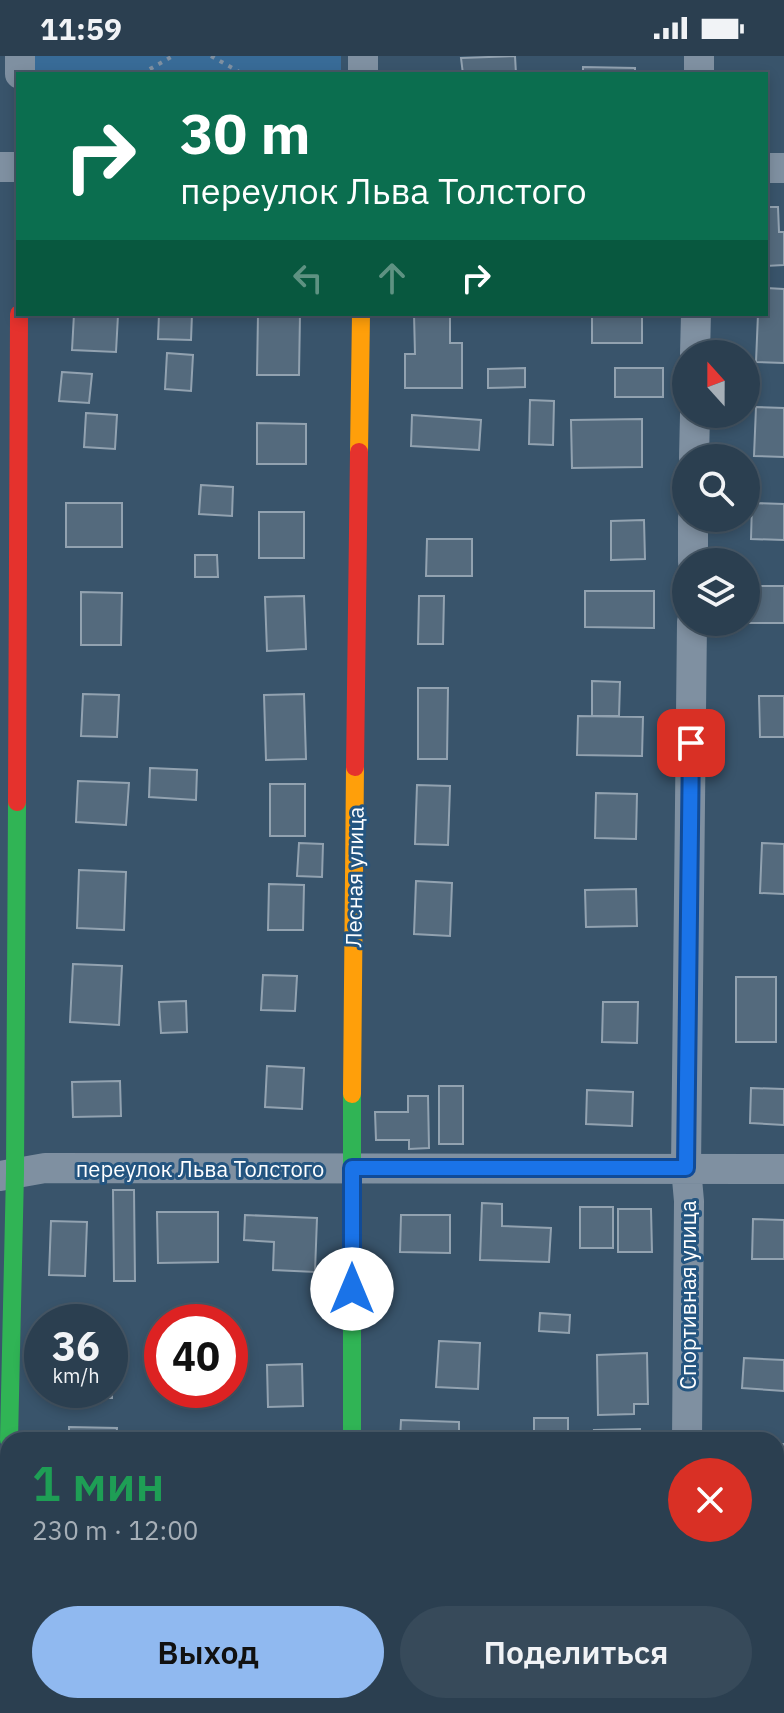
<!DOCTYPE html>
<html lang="ru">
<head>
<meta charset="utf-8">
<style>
	body { margin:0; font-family:"IBM Plex Sans",sans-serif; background:#374a5a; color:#f1f3f6; height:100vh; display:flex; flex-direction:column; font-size:30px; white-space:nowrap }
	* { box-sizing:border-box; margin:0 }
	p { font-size:26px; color:#a6afb7 }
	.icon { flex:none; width:44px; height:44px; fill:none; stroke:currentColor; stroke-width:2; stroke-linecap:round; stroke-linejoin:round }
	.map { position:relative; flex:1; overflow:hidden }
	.details { position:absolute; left:0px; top:1376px; width:784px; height:282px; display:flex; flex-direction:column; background:#2b3f50; border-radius:24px 24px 0 0; box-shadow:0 4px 12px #0003,0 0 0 2px #475867 }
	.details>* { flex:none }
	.guide { position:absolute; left:16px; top:16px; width:752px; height:244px; border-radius:0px; box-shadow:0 4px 12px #0003,0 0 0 2px #475867; background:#0b6e4f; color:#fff; overflow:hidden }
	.needle { width:52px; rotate:339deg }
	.fabs { position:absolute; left:672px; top:284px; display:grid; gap:16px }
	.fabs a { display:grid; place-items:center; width:88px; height:88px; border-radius:50%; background:#2b3f50; box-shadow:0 4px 12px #0003,0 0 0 2px #475867; font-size:40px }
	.speed { position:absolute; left:24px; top:1248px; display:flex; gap:16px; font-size:40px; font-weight:700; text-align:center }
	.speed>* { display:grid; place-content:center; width:104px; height:104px; border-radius:50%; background:#2b3f50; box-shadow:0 4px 12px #0003,0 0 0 2px #475867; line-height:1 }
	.speed small { font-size:20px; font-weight:400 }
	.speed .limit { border:12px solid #d22; background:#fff; color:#111 }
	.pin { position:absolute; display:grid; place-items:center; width:68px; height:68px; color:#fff; margin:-34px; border-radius:16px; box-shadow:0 4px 12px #0006 }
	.me { position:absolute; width:88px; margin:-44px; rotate:0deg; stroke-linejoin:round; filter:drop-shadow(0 0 6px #0008) }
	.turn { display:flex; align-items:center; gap:28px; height:168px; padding:0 32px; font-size:36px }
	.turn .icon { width:104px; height:104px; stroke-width:2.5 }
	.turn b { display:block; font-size:56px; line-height:68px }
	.lanes { display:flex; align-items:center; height:76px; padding:0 32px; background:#0003; justify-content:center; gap:40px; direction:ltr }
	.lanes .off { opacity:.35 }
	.round { display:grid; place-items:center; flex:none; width:84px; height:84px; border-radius:42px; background:#374a5a }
	.overview { display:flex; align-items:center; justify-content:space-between; height:136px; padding:0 32px }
	h1 { font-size:48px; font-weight:600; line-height:60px; color:#1e9e55 }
	.action { display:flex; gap:16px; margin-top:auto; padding:16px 32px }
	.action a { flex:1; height:92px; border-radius:48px; background:#90b9f0; color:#111; font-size:32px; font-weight:600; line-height:92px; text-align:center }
	.action a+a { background:#374a5a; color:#f1f3f6 }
	.status { display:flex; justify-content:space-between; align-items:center; height:56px; padding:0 40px; background:#2b3f50; direction:ltr }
	.status svg { height:22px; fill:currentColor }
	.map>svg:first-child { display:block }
	.green { fill:#386b97 }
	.building { fill:#546a7d; stroke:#92a2b0; stroke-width:2 }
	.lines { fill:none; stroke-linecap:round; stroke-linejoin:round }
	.path { stroke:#7f90a1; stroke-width:4; stroke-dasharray:4 6; stroke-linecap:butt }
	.street { stroke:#7f90a1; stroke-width:30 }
	.fast { stroke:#30b455; stroke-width:18 }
	.slow { stroke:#ff9f0a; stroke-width:18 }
	.jam { stroke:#e5322d; stroke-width:18 }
	.route-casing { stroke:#114b97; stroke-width:20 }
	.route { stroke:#1a73e8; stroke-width:14 }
	.labels { text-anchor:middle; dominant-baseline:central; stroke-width:6; stroke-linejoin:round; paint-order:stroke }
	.street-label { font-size:22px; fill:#fff; stroke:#245580 }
</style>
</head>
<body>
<div class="status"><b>11:59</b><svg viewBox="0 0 49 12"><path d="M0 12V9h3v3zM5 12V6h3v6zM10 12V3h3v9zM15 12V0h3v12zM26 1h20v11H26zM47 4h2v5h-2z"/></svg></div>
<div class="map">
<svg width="784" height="1657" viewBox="0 0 784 1657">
	<rect width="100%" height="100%" fill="#39546b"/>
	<path class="green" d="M34,0H341V18H34Z
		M776,1532L784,1533V1657H0V1635L8,1633V1650H776Z"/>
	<path class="building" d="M515,0L516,18H463L461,2Z
		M583,11L635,12V18H583Z
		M766,151H778L779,176H784V209L766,210Z
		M766,232L784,233V307L756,306L758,258H766Z
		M74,258L118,259L116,296L72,294Z
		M159,258H192L191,284L158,283Z
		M258,258H300L299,319H257Z
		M414,258H450V287H462V332H405V298H415Z
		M592,258H642V287H592Z
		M167,297L193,299L191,335L165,333Z
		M525,312V331L488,332V313Z
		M615,312H663V341H615Z
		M62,316L92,318L89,347L59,345Z
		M530,344L554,345L553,389L529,388Z
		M756,351L784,352V401L754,400Z
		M86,357L117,359L115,393L84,391Z
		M412,359L481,364L479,394L411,390Z
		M642,363V411L572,412L571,364Z
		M257,367L306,368V408H257Z
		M201,429L233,431L232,460L199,458Z
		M66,447H122V491H66Z
		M752,447L784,448V484L751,483Z
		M259,456H304V502H259Z
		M644,464L645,503L611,504V465Z
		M427,483H472V520H426Z
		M195,499H217L218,521H195Z
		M746,530H784V567H731L746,566Z
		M585,535H654V572L585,571Z
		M81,536L122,537L121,589H81Z
		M304,540L306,593L267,595L265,541Z
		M419,540H444L443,588H418Z
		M592,625L620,626L619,660H592Z
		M418,632H448L447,703H418Z
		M83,638L119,639L117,681L81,680Z
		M304,638L306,703L266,704L264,639Z
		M759,640H784V681H760Z
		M578,660L643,661L642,700L577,699Z
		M150,712L197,714L196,744L149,741Z
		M78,725L129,727L126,769L76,766Z
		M270,728H305V780H270Z
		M417,729L450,730L448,789L415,788Z
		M596,737L637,738L636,783L595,782Z
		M299,787L323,788L322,821L297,820Z
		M762,787L784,788V838L760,837Z
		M79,814L126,816L124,874L77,872Z
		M416,825L452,827L450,880L414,878Z
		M269,828L304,829L303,874H268Z
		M636,833L637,870L586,871L585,834Z
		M73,908L122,910L119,969L70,966Z
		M263,919L297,920L295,955L261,954Z
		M736,921H776V986H736Z
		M186,945L187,976L161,977L159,946Z
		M603,946H638L637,987L602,986Z
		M267,1010L304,1012L302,1053L265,1051Z
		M120,1025L121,1060L73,1061L72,1026Z
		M439,1030H463V1088H439Z
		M751,1032L784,1033V1069L750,1067Z
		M587,1034L633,1036L632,1070L586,1068Z
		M408,1040H428L429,1092L409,1093V1084H376L375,1056H408Z
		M113,1134H134L135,1225H114Z
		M482,1147L502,1148V1170L551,1172L549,1206L480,1204Z
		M580,1151H613V1192H580Z
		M618,1153H651L652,1196H618Z
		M157,1156H218V1206L158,1207Z
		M245,1159L317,1162L315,1216L273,1214L274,1186L244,1184Z
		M401,1159H450V1197L400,1196Z
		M753,1163L784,1164V1203H752Z
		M51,1165L87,1166L85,1220L49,1219Z
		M540,1257L570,1259L569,1277L539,1275Z
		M439,1285L480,1287L478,1333L436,1331Z
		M110,1291H112V1342H65V1334H110Z
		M647,1297L648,1348H634V1358L598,1359L597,1299Z
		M744,1302L784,1304V1335L742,1332Z
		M302,1308L303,1350L268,1351L267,1309Z
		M534,1362H568V1384H534Z
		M401,1364L459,1366V1384H400Z
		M69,1371L117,1372L116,1384H69Z
		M640,1373V1384H595L594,1374Z
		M304,1381V1384H250V1383Z
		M776,1388H784V1433H776Z
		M784,1486V1531H776V1487Z"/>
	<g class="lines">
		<path class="path" d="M211,0L243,18
			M141,18L173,0
			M776,1583L784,1591
			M18,1657L19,1650"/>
		<path class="street" d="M20,18V0
			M363,18V0
			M699,18V0
			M0,111H18
			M766,112H784
			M695,298L696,258
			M694,402L695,358
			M693,506V462
			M0,1120L45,1112L784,1113
			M687,1384L689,1145L686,1112L692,566"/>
		<path class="fast" d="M352,1038V1384
			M9,1384L15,1117L17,746"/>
		<path class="slow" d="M359,396L361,258
			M352,1038L355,711"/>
		<path class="jam" d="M355,711L359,396
			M17,746L19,258"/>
	</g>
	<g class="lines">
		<defs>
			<path id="route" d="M352,1233V1112H686L691,687"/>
		</defs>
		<use href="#route" class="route-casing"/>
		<use href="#route" class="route"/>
	</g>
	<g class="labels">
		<g class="street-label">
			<text transform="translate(354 821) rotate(-89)">Лесная улица</text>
			<text x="200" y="1112">переулок Льва Толстого</text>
			<text transform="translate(687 1239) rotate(-90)">Спортивная улица</text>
		</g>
	</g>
</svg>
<div class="fabs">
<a><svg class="needle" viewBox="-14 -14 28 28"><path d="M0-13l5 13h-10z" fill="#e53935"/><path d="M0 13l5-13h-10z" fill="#a6afb7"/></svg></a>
<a><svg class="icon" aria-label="search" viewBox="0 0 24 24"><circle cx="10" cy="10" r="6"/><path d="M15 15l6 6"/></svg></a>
<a><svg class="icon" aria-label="layers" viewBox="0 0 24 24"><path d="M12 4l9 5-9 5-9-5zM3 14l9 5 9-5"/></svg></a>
</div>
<div class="speed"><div>36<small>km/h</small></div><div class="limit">40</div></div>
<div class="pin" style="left:691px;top:687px;background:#d93025"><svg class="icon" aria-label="arrive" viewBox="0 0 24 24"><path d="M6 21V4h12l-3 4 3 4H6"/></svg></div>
<svg class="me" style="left:352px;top:1233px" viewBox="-20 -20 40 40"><circle r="19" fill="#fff"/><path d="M0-13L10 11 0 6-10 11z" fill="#1a73e8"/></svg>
<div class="guide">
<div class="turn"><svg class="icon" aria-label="right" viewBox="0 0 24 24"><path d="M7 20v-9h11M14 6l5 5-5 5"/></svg><div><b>30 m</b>переулок Льва Толстого</div></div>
<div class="lanes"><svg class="icon off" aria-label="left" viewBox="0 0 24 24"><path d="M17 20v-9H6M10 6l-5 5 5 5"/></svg><svg class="icon off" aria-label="ahead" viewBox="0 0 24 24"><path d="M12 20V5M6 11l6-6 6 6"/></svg><svg class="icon" aria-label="right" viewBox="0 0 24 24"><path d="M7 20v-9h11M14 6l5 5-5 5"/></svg></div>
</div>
<section class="details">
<div class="overview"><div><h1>1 мин</h1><p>230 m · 12:00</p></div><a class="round" style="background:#d93025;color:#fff"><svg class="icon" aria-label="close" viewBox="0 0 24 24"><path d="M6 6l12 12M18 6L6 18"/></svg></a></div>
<div class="action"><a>Выход</a><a>Поделиться</a></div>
</section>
</div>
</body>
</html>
